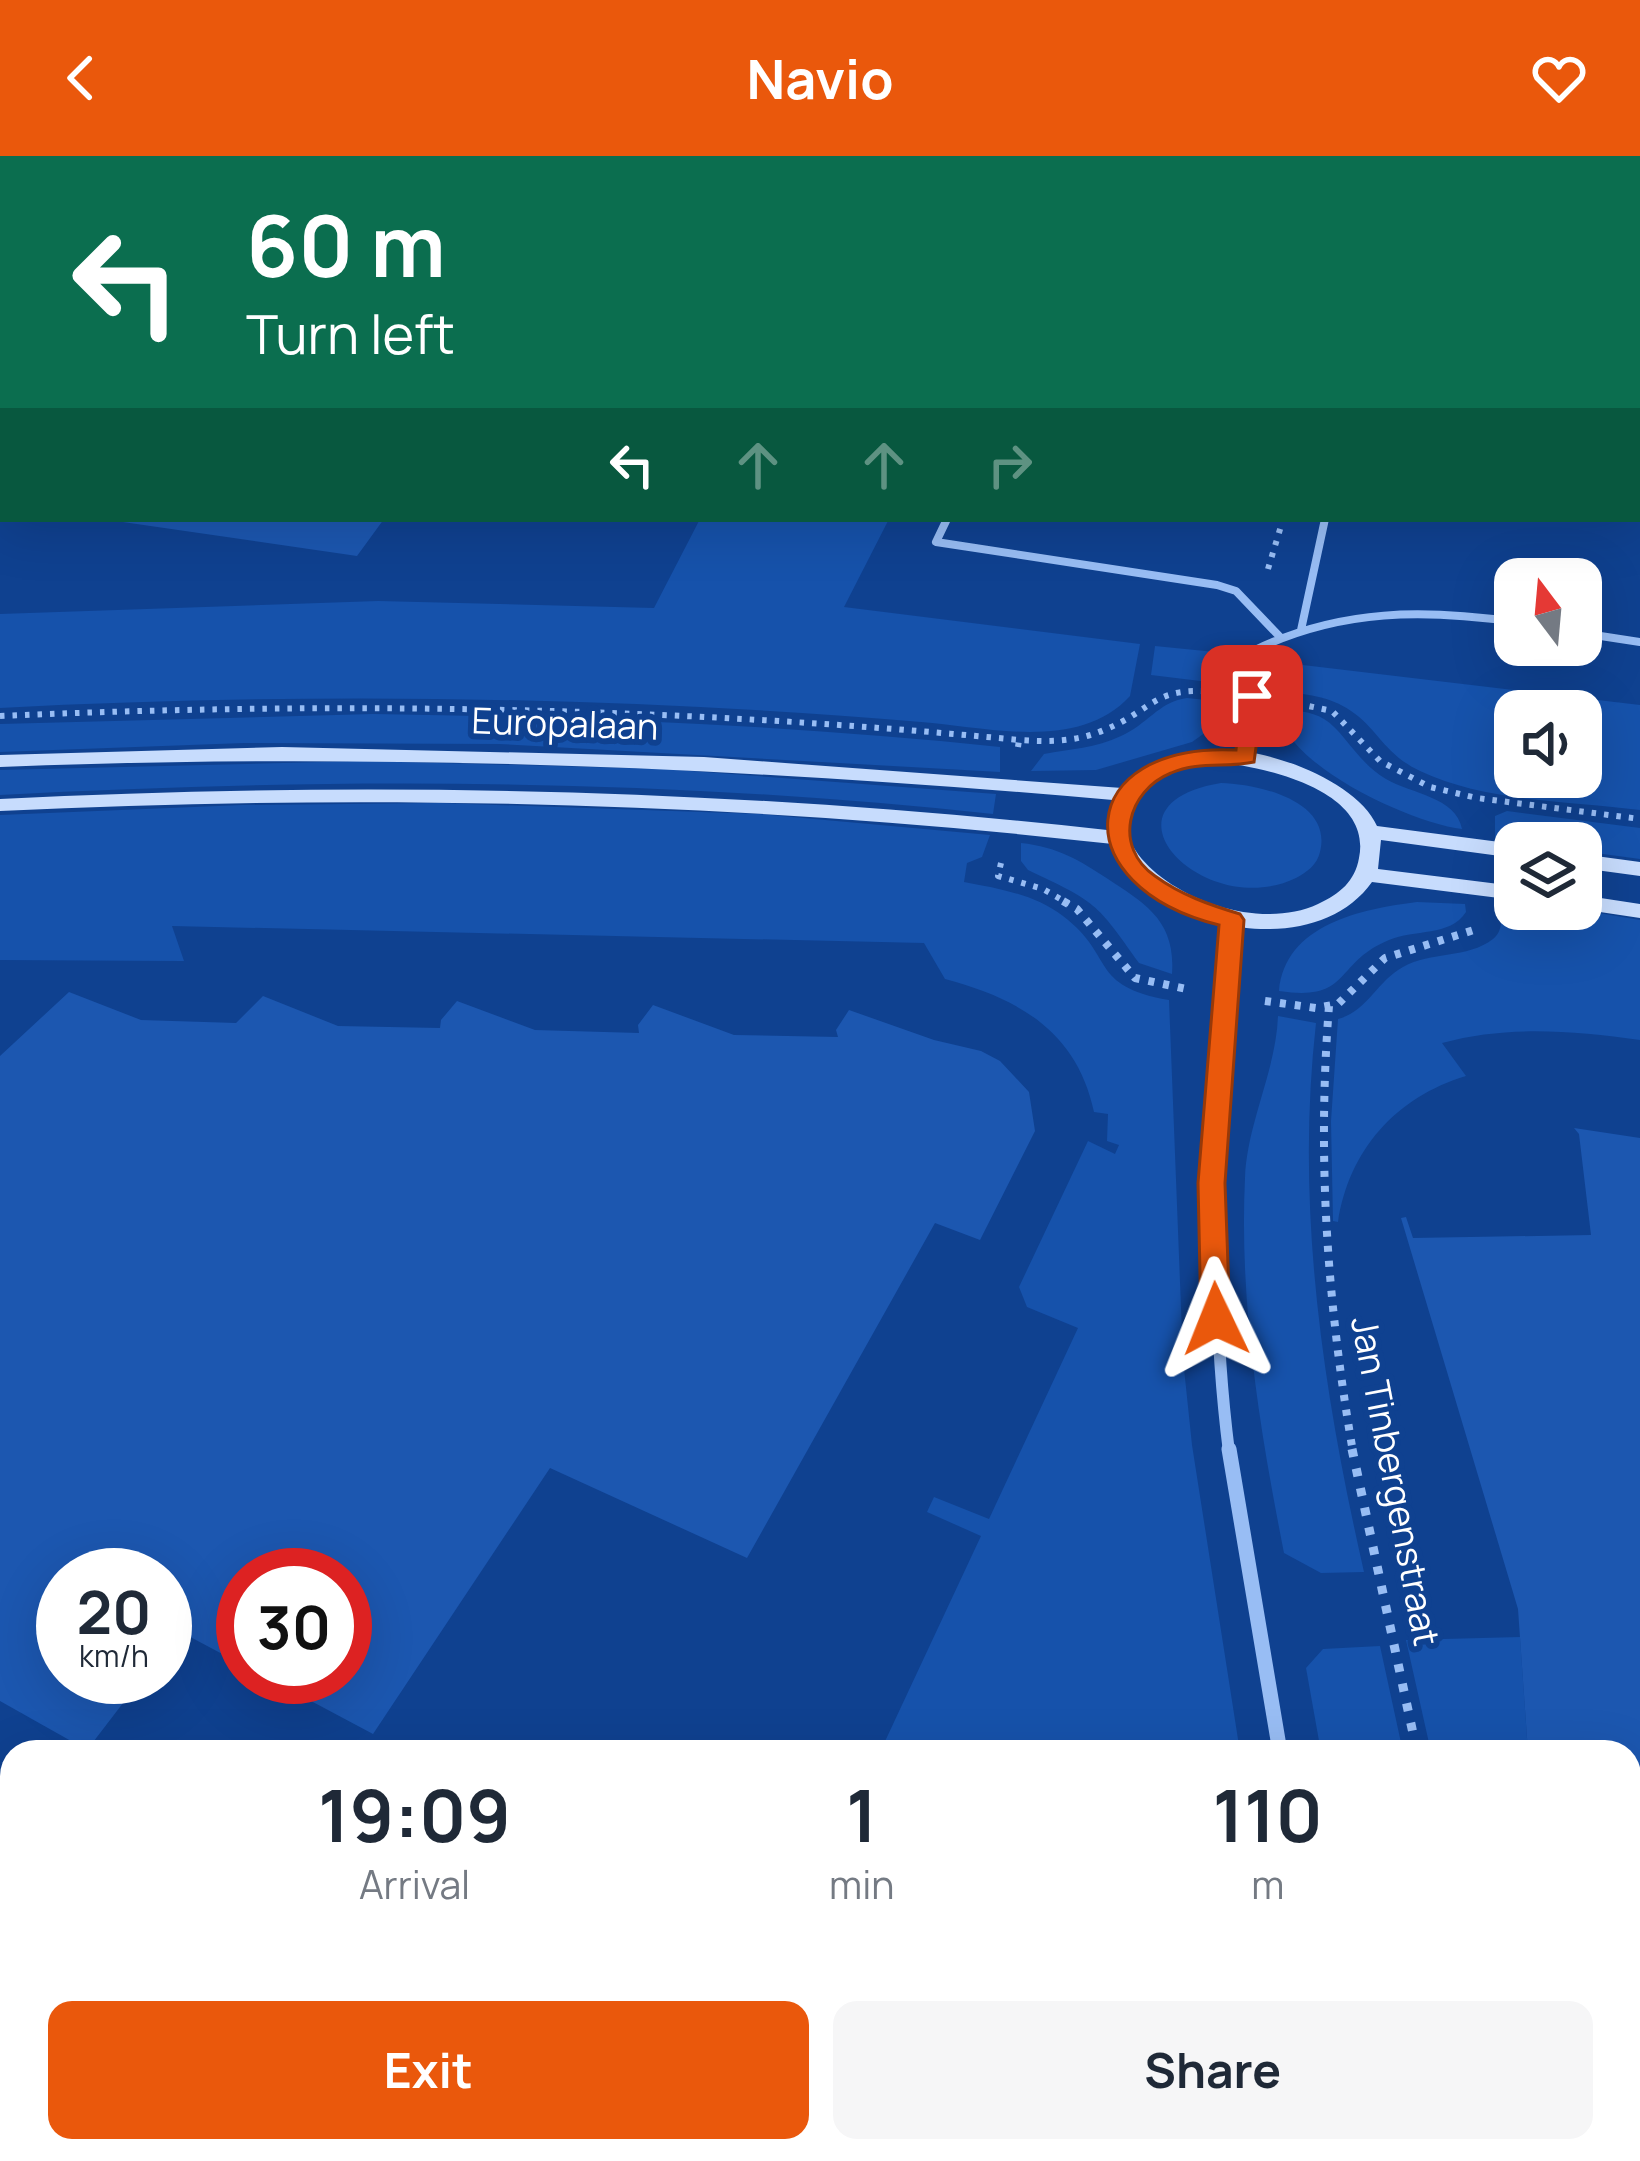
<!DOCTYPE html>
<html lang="en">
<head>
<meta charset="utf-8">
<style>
	body { margin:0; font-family:Manrope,sans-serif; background:#f6f6f7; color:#1f2937; height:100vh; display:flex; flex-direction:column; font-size:45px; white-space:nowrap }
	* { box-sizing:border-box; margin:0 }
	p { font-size:39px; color:#747a83 }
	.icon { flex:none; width:66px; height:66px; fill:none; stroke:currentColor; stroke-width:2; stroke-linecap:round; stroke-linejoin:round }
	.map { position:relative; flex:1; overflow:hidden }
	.drawer { position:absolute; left:0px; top:1584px; width:1641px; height:423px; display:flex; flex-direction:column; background:#fff; border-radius:36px 36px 0 0; box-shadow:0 12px 48px #0002 }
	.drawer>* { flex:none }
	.guide { position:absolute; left:0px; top:0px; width:1641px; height:366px; box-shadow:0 12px 48px #0002; background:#0b6e4f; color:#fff; overflow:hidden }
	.needle { width:78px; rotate:344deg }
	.buttons { position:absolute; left:1494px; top:402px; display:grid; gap:24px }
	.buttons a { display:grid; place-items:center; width:108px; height:108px; border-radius:24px; background:#fff; box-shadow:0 12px 48px #0002; font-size:60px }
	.speed { position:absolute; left:36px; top:1392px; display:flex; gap:24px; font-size:60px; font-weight:700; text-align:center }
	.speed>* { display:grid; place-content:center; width:156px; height:156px; border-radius:50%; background:#fff; box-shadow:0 12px 48px #0002; line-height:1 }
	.speed small { font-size:30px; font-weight:400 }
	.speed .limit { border:18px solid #d22; background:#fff; color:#111 }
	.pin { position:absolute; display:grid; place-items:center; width:102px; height:102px; color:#fff; margin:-51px; border-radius:24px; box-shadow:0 6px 18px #0006 }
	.me { position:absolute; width:132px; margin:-66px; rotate:358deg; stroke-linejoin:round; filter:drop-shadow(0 0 9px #0008) }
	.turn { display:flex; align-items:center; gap:42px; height:252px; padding:0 48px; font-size:54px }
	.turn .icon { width:156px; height:156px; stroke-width:2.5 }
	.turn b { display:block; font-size:84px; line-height:102px }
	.lanes { display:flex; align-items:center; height:114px; padding:0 48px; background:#0003; justify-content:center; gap:60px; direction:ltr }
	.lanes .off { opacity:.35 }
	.eta { display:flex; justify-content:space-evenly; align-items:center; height:204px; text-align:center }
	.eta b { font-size:72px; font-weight:700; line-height:84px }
	.cta { display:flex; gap:24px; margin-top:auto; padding:24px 48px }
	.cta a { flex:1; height:138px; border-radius:24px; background:#ea580c; color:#fff; font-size:48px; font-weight:700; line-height:138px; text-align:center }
	.cta a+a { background:#f6f6f7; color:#1f2937 }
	header { display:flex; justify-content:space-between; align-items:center; height:156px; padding:0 48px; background:#ea580c; color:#fff; font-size:54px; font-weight:700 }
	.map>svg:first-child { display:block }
	.green { fill:#1652ab; fill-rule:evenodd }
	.building { fill:#1c57b0 }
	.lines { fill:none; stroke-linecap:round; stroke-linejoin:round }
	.path-far2 { stroke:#98bdf4; stroke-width:6; stroke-dasharray:4.5 8; stroke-linecap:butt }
	.path-far1 { stroke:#98bdf4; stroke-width:8; stroke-dasharray:6 9; stroke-linecap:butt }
	.path { stroke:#98bdf4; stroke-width:9; stroke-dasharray:8 12; stroke-linecap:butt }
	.lane-far1 { stroke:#98bdf4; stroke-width:6 }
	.lane { stroke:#98bdf4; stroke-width:8 }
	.street-far2 { stroke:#98bdf4; stroke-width:9 }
	.street-far1 { stroke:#98bdf4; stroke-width:12 }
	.street { stroke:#98bdf4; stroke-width:15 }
	.secondary { fill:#c7dcfd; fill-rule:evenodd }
	.route { fill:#ea580c; stroke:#983908; stroke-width:3 }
	.labels { text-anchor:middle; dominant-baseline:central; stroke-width:12; stroke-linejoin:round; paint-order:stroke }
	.street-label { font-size:36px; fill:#fff; stroke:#0f4190 }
</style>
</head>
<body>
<header><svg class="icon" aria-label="back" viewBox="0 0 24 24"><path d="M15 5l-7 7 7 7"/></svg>Navio<svg class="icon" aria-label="heart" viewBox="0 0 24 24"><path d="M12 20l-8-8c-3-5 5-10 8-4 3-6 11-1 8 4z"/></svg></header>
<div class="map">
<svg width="1640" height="2005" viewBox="0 0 1640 2005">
	<rect width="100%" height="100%" fill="#0f4190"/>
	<path class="green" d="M700,363H889L844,451L1140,488L1130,540C1079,596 987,571 921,566C615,540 307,536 0,552V458L378,445L654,452Z
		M1155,490L1225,497V528L1151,519Z
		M1286,507L1640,549V654C1570,645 1485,646 1420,615C1384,598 1378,573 1351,555C1330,540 1304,538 1280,535ZM1515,555H1581V621H1515Z
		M1187,542L1225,546L1216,569L1192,586L1096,614L1031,615L1044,598C1070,593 1096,592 1121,580C1147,569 1158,546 1187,542Z
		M1278,553C1293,554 1311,555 1324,563C1344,575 1357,606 1386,623C1412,638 1456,641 1462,673C1411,667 1284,609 1278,553Z
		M373,558C582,561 792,569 1000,591V616L499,588L244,587L0,596V568Z
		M362,605L664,613L996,638L993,658C664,622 331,621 0,639V614Z
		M1221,627C1257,628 1333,644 1320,696C1317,709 1307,716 1296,722C1206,766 1088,649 1221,627Z
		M439,647L759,658L990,679L982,701L967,707L964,726C1000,733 1034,738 1063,760C1116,800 1088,830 1169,844L1183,1203L1192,1289L1240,1596H880L981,1380L927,1356L934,1341L989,1363L1078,1172L1027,1151L1019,1131L1088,985L1115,998L1119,989L1107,985L1108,958L1094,956C1077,876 1020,843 945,823L924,787L172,770L184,805L0,804V659L242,649Z
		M1507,655L1640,672V703L1581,695V687L1495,681V660Z
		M1021,687C1058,691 1079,704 1108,723C1144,747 1176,764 1172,818L1139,807C1096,746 1096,746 1028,714L1021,705Z
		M1417,746L1465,748L1466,756C1450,781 1414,773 1389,784C1333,807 1352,846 1279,835C1285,768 1362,753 1417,746Z
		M1500,748L1515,749V753L1581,754L1640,764V884C1573,875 1508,869 1442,887L1466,920C1396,941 1349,994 1338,1066L1333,1065L1331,965L1338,863C1368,855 1377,825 1403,811C1431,795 1467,803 1493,783C1504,774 1501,761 1500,748Z
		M1278,860L1316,867C1295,1052 1323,1235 1364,1416L1321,1417L1284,1397C1260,1275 1239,1148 1245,1022C1247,967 1276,915 1278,860Z
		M1520,1481L1528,1596H1431L1406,1484Z
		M1380,1490L1403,1596H1321L1306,1512L1323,1493Z
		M12,1767V1947H0V1768Z
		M1629,1831L1640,1832V2005H1572L1535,1995H1629Z"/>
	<path class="building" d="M102,363H384L357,400Z
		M69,836L141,864L236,867L263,840L338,870L440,872L441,864L457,845L535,874L639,877L638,869L653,849L734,879L838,881L836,874L849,854L934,884L981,895L1000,905L1029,936L1035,975L980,1084L935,1067L747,1402L550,1312L373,1578L266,1521H345V1419H243V1509L179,1475L165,1493V1419H63V1521H143L87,1594L0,1545V900Z
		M1574,972L1640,982V1707L1629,1705V1596H1528L1518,1453L1401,1062L1406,1061L1413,1082L1591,1079L1579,978Z"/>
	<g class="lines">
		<path class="path-far2" d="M1268,413L1281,370
			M1285,545L1332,555L1380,605L1430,631L1477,642L1640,663
			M0,560C341,545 679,551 1019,584
			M1018,591L1019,584C1048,586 1077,586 1104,574C1156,553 1152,530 1217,536
			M1001,707L998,720L1043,733L1069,748"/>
		<path class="path-far1" d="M1063,745L1077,753L1135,822L1191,834
			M1265,845L1316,852L1338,848L1385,802L1477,773
			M1329,850C1317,1001 1327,1146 1353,1296"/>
		<path class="path" d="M1352,1293L1417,1596
			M0,1754L12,1753
			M1629,1814L1640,1816"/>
		<path class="lane-far1" d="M1299,0L1325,3"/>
		<path class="lane" d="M947,363L936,386L1217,429L1236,435L1281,482
			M1301,474L1325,363
			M1581,477L1640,486
			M1255,502L1257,493C1342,453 1424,453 1515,466"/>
		<path class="street-far2" d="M1247,601L1255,502"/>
		<path class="street-far1" d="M1229,1296C1206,1116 1218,943 1232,763"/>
		<path class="street" d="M1229,1293L1280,1596
			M794,1995L1018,2005
			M1338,1995L1339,2005
			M0,2000L88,1995"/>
		<path class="secondary" d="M282,591L704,601L1122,632C1148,611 1181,597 1215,594C1263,590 1357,624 1377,670L1515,688V702L1381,684L1378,713L1515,730V744L1372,726C1314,808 1150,775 1113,688C736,646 378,637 0,655V643C373,624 736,633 1107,674L1113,644C742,611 372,596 0,611V599ZM1216,606C1266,611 1373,634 1359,702C1355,725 1340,738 1318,748C1221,793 1051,675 1162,620C1178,613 1199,611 1216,606Z
			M1581,698L1640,706V720L1581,712Z
			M1581,739L1640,748V762L1580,753Z"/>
	</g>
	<path class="route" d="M1252,534L1263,540L1254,606C1227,612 1198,605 1171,617C1127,635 1113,691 1155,720C1181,739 1210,749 1240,758L1244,764L1225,1027L1230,1163L1226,1172L1216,1176L1205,1172L1201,1163L1198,1027L1219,769C1062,730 1074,586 1236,594L1241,540Z"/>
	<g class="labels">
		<g class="street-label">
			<text transform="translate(565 567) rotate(2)">Europalaan</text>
			<text transform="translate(1396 1325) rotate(79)">Jan Tinbergenstraat</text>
		</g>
	</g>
</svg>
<div class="buttons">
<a><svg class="needle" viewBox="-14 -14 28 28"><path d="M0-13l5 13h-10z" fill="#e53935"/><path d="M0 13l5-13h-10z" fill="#747a83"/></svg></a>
<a><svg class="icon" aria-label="sound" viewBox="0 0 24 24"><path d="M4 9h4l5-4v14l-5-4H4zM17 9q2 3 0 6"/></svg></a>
<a><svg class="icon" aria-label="layers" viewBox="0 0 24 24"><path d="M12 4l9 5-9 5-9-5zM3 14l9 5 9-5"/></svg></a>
</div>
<div class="speed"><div>20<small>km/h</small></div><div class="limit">30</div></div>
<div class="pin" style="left:1252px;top:540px;background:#d93025"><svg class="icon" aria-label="arrive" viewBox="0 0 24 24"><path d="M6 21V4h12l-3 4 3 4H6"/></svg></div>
<svg class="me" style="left:1216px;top:1163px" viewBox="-20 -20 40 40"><path d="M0-17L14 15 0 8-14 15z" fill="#ea580c" stroke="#fff" stroke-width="4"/></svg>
<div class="guide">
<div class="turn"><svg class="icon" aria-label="left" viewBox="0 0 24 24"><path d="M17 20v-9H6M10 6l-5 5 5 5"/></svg><div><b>60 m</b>Turn left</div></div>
<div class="lanes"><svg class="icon" aria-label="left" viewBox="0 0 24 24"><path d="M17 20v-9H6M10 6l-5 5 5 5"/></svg><svg class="icon off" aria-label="ahead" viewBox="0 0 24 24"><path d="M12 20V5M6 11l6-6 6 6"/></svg><svg class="icon off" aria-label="ahead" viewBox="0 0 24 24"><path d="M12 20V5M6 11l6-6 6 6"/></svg><svg class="icon off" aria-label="right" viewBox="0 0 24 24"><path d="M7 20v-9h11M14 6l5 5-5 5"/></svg></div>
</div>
<section class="drawer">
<div class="eta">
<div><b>19:09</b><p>Arrival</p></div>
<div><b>1</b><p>min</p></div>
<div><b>110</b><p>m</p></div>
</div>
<div class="cta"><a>Exit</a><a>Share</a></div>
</section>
</div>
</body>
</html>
